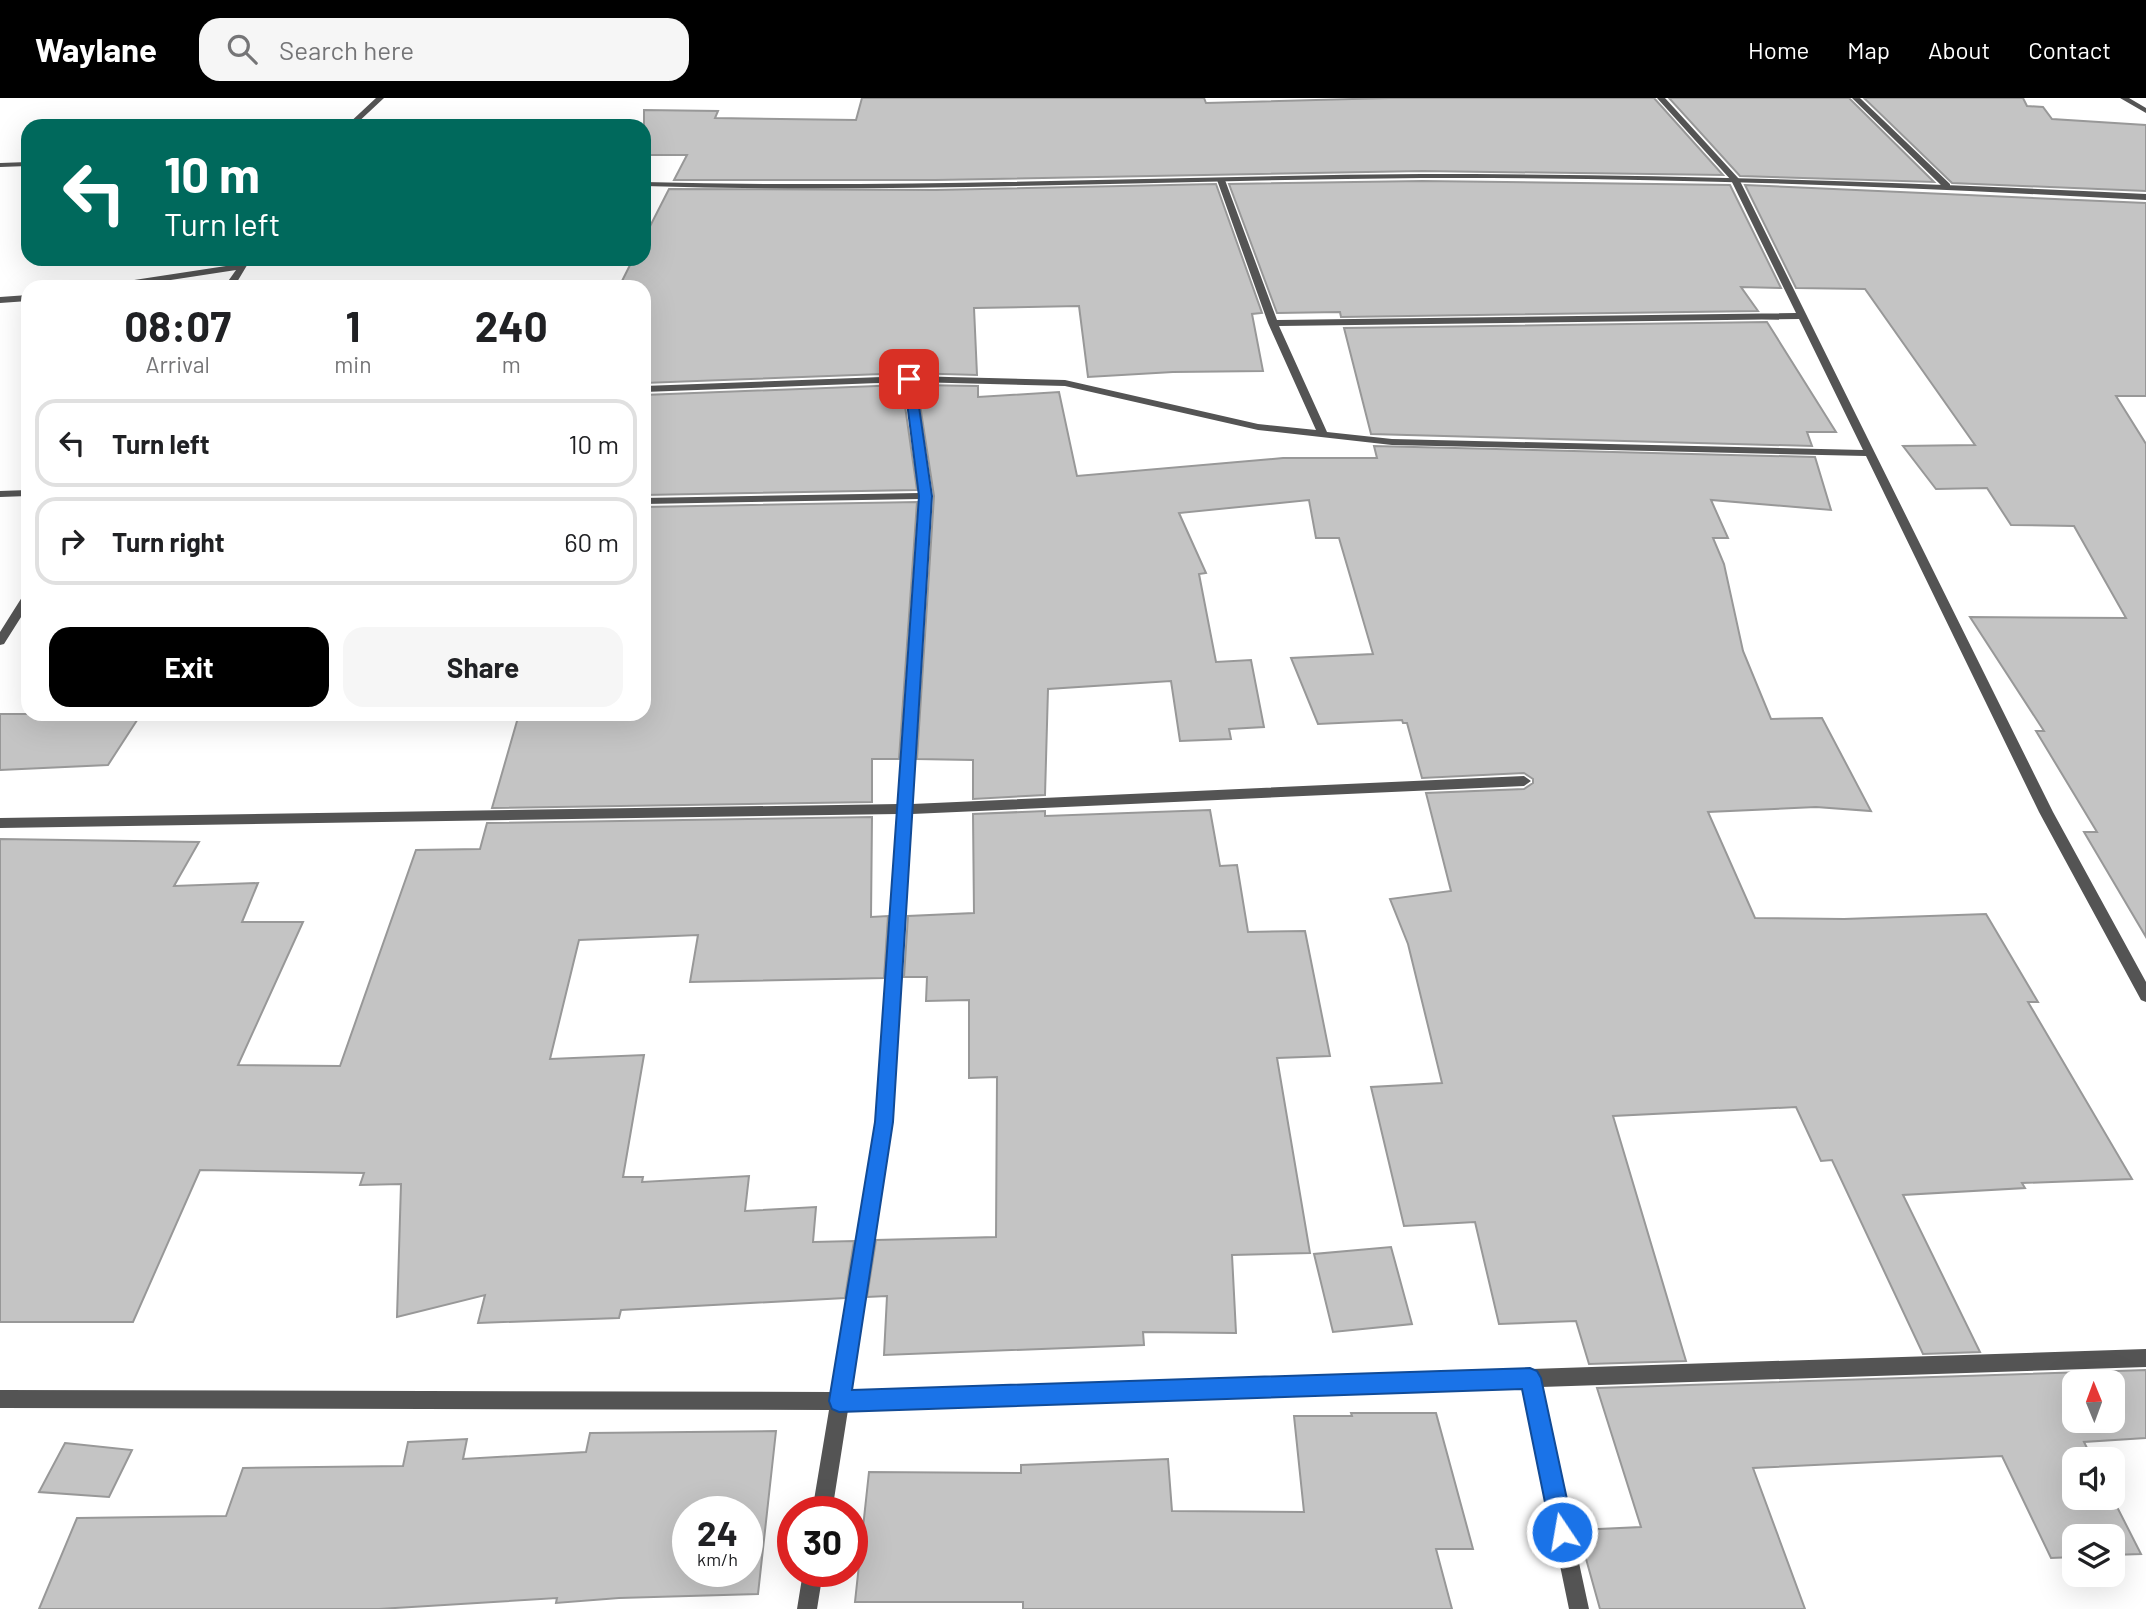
<!DOCTYPE html>
<html lang="en">
<head>
<meta charset="utf-8">
<style>
	body { margin:0; font-family:Barlow,sans-serif; background:#f6f6f6; color:#202124; height:100vh; display:flex; flex-direction:column; font-size:26px; white-space:nowrap }
	* { box-sizing:border-box; margin:0 }
	p { font-size:23px; color:#757577 }
	.icon { flex:none; width:38px; height:38px; fill:none; stroke:currentColor; stroke-width:2; stroke-linecap:round; stroke-linejoin:round }
	.map { position:relative; flex:1; overflow:hidden }
	.drawer { position:absolute; left:21px; top:182px; width:630px; height:441px; display:flex; flex-direction:column; background:#fff; border-radius:21px; box-shadow:0 7px 28px #0002 }
	.drawer>* { flex:none }
	.hud { position:absolute; left:21px; top:21px; width:630px; height:147px; border-radius:21px; box-shadow:0 7px 28px #0002; background:#00695c; color:#fff; overflow:hidden }
	.needle { width:46px; rotate:359deg }
	.fabs { position:absolute; left:2062px; top:1272px; display:grid; gap:14px }
	.fabs a { display:grid; place-items:center; width:63px; height:63px; border-radius:14px; background:#fff; box-shadow:0 7px 28px #0002; font-size:35px }
	.speed { position:absolute; left:672px; top:1398px; display:flex; gap:14px; font-size:35px; font-weight:700; text-align:center }
	.speed>* { display:grid; place-content:center; width:91px; height:91px; border-radius:50%; background:#fff; box-shadow:0 7px 28px #0002; line-height:1 }
	.speed small { font-size:18px; font-weight:400 }
	.speed .limit { border:10px solid #d22; background:#fff; color:#111 }
	.pin { position:absolute; display:grid; place-items:center; width:60px; height:60px; color:#fff; margin:-30px; border-radius:14px; box-shadow:0 4px 10px #0006 }
	.me { position:absolute; width:77px; margin:-38px; rotate:348deg; stroke-linejoin:round; filter:drop-shadow(0 0 5px #0008) }
	.turn { display:flex; align-items:center; gap:24px; height:147px; padding:0 28px; font-size:32px }
	.turn .icon { width:91px; height:91px; stroke-width:2.5 }
	.turn b { display:block; font-size:49px; line-height:60px }
	.eta { display:flex; justify-content:space-evenly; align-items:center; height:119px; text-align:center }
	.eta b { font-size:42px; font-weight:700; line-height:49px }
	.button { display:flex; gap:14px; margin-top:auto; padding:14px 28px }
	.button a { flex:1; height:80px; border-radius:21px; background:#000; color:#fff; font-size:28px; font-weight:700; line-height:80px; text-align:center }
	.button a+a { background:#f6f6f6; color:#202124 }
	ul { padding:0; list-style:none }
	li { display:flex; align-items:center; gap:21px; height:88px; margin:0 14px 10px; padding:0 14px; border:4px solid #e0e0e0; border-radius:21px }
	li div { flex:1 }
	li b { display:block; font-size:26px }
	li em { font-style:normal }
	header { display:flex; align-items:center; gap:42px; box-sizing:border-box; height:98px; padding:0 35px; background:#000; color:#fff }
	header strong { font-size:33px }
	nav { display:flex; gap:38px; margin-inline-start:auto; font-size:24px }
	.search { width:490px; height:63px; background:#f6f6f6; display:flex; align-items:center; gap:18px; box-sizing:border-box; padding:0 24px; border-radius:21px; color:#757577; font-size:26px }
	.map>svg:first-child { display:block }
	.building { fill:#c4c4c4; stroke:#989898; stroke-width:2; fill-rule:evenodd }
	.lines { fill:none; stroke-linecap:round; stroke-linejoin:round }
	.minor { fill:#545454; fill-rule:evenodd }
	.tertiary { fill:#545454; fill-rule:evenodd }
	.route { fill:#1a73e8; stroke:#114b97; stroke-width:2 }
</style>
</head>
<body>
<header>
<strong>Waylane</strong>
<div class="search"><svg class="icon" aria-label="search" viewBox="0 0 24 24"><circle cx="10" cy="10" r="6"/><path d="M15 15l6 6"/></svg>Search here</div>
<nav><a>Home</a><a>Map</a><a>About</a><a>Contact</a></nav>
</header>
<div class="map">
<svg width="2146" height="1511" viewBox="0 0 2146 1511">
	<rect width="100%" height="100%" fill="#fff"/>
	<path class="building" d="M862,0H1204L1206,5L1389,0H1654L1723,77L1422,73L936,82H674L687,57H644V12L718,13L715,20L856,22Z
		M1669,0H1849L1934,84L1740,78Z
		M1864,0H2023L2027,8L2043,9L2052,21L2146,27V93L1952,85Z
		M1422,83L1730,87L1781,190L1741,189L1758,213L1341,219L1340,214L1277,215L1229,86Z
		M1216,86L1262,215L1252,216L1263,273L1173,274L1088,279L1079,208L974,210L977,277L909,275L644,285V189H619L633,161H644V140L669,91L935,92Z
		M1745,87L2146,105V298H2116L2146,346V839L2084,734H2097L2036,633H2044L1970,519L2126,520L2074,428L2011,427L1987,390L1936,391L1903,348L1975,347L1865,191L1796,190Z
		M1767,224L1836,334H1807L1812,348L1371,336L1344,230Z
		M902,287L917,392L644,397V297Z
		M917,287L978,288V299L1059,294L1077,378L1283,360H1377L1374,348L1815,359L1831,412L1711,402L1728,440H1713L1724,466L1743,553L1771,621L1822,620L1871,713L1816,709L1708,714L1755,820L1844,821L1986,816L2038,904H2028L2132,1081L2022,1085L2025,1090L1903,1097L1980,1254L1923,1256L1832,1062L1821,1063L1796,1009L1613,1018L1686,1263L1589,1266L1576,1223L1499,1226L1475,1124L1404,1128L1371,989L1442,985L1408,846L1390,801L1451,793L1426,695L1524,691L1533,685V681L1524,675L1422,680L1407,625H1403L1402,622L1318,626L1291,560L1373,556L1339,440H1316L1309,402L1179,415L1206,475L1199,476L1216,564L1251,562L1264,629L1229,631L1231,641L1180,643L1171,583L1048,591L1045,697L973,701V662L917,661L934,398Z
		M917,404L899,661H872V704L492,710L519,616H644V409Z
		M0,616H141L108,667L0,672Z
		M1210,712L1220,768L1237,767L1248,834L1305,833L1330,958L1277,960L1310,1155L1232,1157L1236,1235L1143,1234L1144,1247L884,1257L887,1198L867,1199L876,1142L996,1139L997,979L969,980V902L926,903L927,879H904L908,818L974,815L973,716L1045,713V718Z
		M872,719L871,819L888,818L884,880L690,884L698,837L579,842L550,961L644,957L623,1079H643L642,1084L749,1078L745,1113L816,1109L813,1144L854,1143L845,1200L621,1212L619,1220L478,1225L485,1197L397,1219L401,1086L360,1087L364,1075L200,1072L133,1224H0V741L199,744L174,788L258,785L242,824H303L238,967L340,968L416,752L480,751L487,725Z
		M1391,1149L1412,1226L1333,1234L1314,1156Z
		M2146,1272V1340L2084,1344L2093,1362H2074V1400L2112,1399L2141,1456L2112,1457V1438H2074V1459L2051,1460L2002,1358L1753,1370L1805,1511H1600L1578,1432L1641,1429L1597,1290ZM2074,1284H2112V1323H2074Z
		M1351,1315H1436L1473,1451H1436L1452,1511H1023V1504H855L869,1374L1021,1375V1367L1168,1361L1172,1413L1304,1414L1294,1318H1352Z
		M776,1333L758,1496L619,1500L556,1505L557,1500L379,1511H39L77,1420L226,1418L243,1370L403,1368L408,1344L467,1341L463,1361L586,1354L590,1335ZM688,1414H747V1474H688Z
		M65,1345L132,1352L109,1399L39,1394Z"/>
	<g class="lines">
		<path class="minor" d="M376,0H384L354,28H346Z
			M1657,0H1665L1739,81L2053,714L2146,884V904L2141,902L2039,714L1866,358L1392,347L1258,332L1065,288L914,284L931,398L912,706L1524,678L1531,683L1524,688L912,716L892,1024L850,1293L2146,1251V1269L1541,1289L1589,1511H1569L1523,1289L848,1312L832,1414H812L829,1312L0,1310V1292L832,1294L876,1024L898,716L0,730V720L899,706L920,401L644,406V400L920,395L904,284L644,294V288L909,278L1065,282L1258,326L1316,332L1268,225L1217,82L1221,80L1225,82L1277,222L1796,215L1731,82ZM1799,221L1863,352L1392,341L1327,334L1279,228Z
			M1852,0H1860L1950,86V90H1944Z
			M2120,0H2129L2146,10V15Z
			M245,161L249,164L234,189H224L236,172L125,189H103L108,186L239,166Z
			M28,197V203L0,205V199Z
			M28,392V398L0,399V393Z
			M28,495V508L4,546L0,547V534L24,496Z
			M803,1474H823L817,1511H797Z"/>
		<path class="tertiary" d="M28,64V68L0,69V65Z
			M1422,76C1664,76 1905,84 2146,96V102C1905,89 1663,79 1422,80C1162,82 903,96 644,88V84C903,91 1163,78 1422,76Z"/>
	</g>
	<path class="route" d="M909,277L915,281L932,398L893,1024L852,1292L1530,1270L1537,1273L1541,1280L1574,1434L1570,1442L1562,1445L1554,1442L1551,1434L1522,1291L839,1314L832,1311L829,1303L875,1024L919,398L904,281Z"/>
</svg>
<div class="fabs">
<a><svg class="needle" viewBox="-14 -14 28 28"><path d="M0-13l5 13h-10z" fill="#e53935"/><path d="M0 13l5-13h-10z" fill="#757577"/></svg></a>
<a><svg class="icon" aria-label="sound" viewBox="0 0 24 24"><path d="M4 9h4l5-4v14l-5-4H4zM17 9q2 3 0 6"/></svg></a>
<a><svg class="icon" aria-label="layers" viewBox="0 0 24 24"><path d="M12 4l9 5-9 5-9-5zM3 14l9 5 9-5"/></svg></a>
</div>
<div class="speed"><div>24<small>km/h</small></div><div class="limit">30</div></div>
<div class="pin" style="left:909px;top:281px;background:#d93025"><svg class="icon" aria-label="arrive" viewBox="0 0 24 24"><path d="M6 21V4h12l-3 4 3 4H6"/></svg></div>
<svg class="me" style="left:1562px;top:1434px" viewBox="-20 -20 40 40"><circle r="17" fill="#1a73e8" stroke="#fff" stroke-width="3"/><path d="M0-11L8 9 0 5-8 9z" fill="#fff"/></svg>
<div class="hud">
<div class="turn"><svg class="icon" aria-label="left" viewBox="0 0 24 24"><path d="M17 20v-9H6M10 6l-5 5 5 5"/></svg><div><b>10 m</b>Turn left</div></div>
</div>
<section class="drawer">
<div class="eta">
<div><b>08:07</b><p>Arrival</p></div>
<div><b>1</b><p>min</p></div>
<div><b>240</b><p>m</p></div>
</div>
<ul>
<li><svg class="icon" aria-label="left" viewBox="0 0 24 24"><path d="M17 20v-9H6M10 6l-5 5 5 5"/></svg><div><b>Turn left</b></div><em>10 m</em></li>
<li><svg class="icon" aria-label="right" viewBox="0 0 24 24"><path d="M7 20v-9h11M14 6l5 5-5 5"/></svg><div><b>Turn right</b></div><em>60 m</em></li>
</ul>
<div class="button"><a>Exit</a><a>Share</a></div>
</section>
</div>
</body>
</html>
